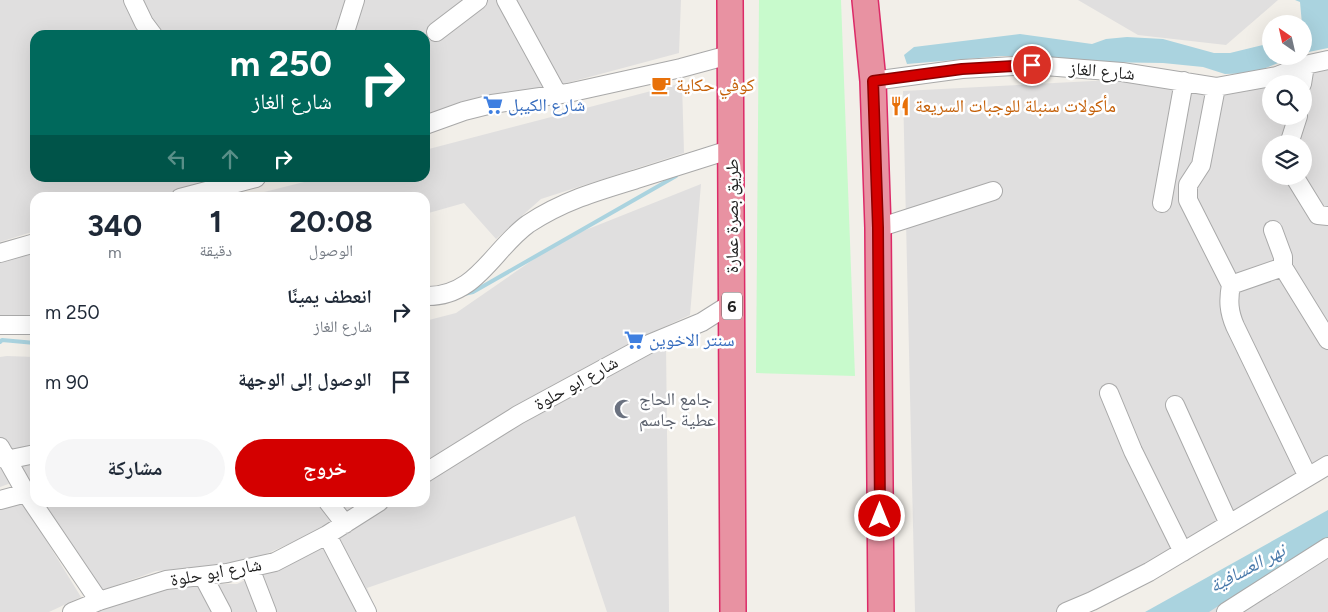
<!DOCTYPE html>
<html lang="ar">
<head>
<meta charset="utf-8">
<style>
	body { margin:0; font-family:Figtree,"Noto Naskh Arabic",sans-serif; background:#f6f6f7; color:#1f2937; direction:rtl; height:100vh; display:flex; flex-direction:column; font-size:19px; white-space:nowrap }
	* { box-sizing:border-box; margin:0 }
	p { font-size:16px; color:#747a83 }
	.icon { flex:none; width:28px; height:28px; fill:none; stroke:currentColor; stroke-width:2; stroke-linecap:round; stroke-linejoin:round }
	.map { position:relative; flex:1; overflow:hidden; direction:ltr }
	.drawer { position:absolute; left:30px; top:192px; width:400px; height:315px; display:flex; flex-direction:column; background:#fff; border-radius:15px; box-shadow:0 5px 20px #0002; direction:rtl }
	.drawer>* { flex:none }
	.banner { position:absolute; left:30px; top:30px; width:400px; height:152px; border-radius:15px; box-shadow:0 5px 20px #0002; direction:rtl; background:#00695c; color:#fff; overflow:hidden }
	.needle { width:32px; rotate:326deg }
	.fabs { position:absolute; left:1262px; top:15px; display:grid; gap:10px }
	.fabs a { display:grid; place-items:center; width:50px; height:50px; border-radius:50%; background:#fff; box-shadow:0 5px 20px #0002; font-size:25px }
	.pin { position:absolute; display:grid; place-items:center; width:42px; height:42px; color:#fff; margin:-21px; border:2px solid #fff; border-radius:50%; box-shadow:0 1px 5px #0007 }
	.me { position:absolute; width:55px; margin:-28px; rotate:0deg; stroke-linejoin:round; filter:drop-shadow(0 0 4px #0008) }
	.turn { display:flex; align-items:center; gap:18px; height:105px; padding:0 15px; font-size:22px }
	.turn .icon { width:65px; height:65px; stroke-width:2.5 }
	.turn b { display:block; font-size:35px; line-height:42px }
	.lanes { display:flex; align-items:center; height:48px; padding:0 15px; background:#0003; justify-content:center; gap:25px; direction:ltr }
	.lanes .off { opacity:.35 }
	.eta { display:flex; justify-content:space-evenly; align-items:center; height:85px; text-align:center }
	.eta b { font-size:30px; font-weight:700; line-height:35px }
	.button { display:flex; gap:10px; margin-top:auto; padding:10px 15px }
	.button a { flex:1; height:58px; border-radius:30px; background:#d40000; color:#fff; font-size:20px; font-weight:700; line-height:58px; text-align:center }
	.button a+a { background:#f6f6f7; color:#1f2937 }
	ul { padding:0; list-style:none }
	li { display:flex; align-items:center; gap:15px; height:70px; padding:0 15px }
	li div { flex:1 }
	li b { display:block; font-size:19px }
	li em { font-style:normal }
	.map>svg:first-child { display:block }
	.residential { fill:#e0dfdf; fill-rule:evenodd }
	.park { fill:#c8facc }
	.water { fill:#aad3df }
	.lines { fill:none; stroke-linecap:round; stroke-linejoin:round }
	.stream { stroke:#aad3df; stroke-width:4 }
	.minor-casing { stroke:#a9a9a9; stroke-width:20 }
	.highway-casing { stroke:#dc2a67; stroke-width:28 }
	.minor { stroke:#fff; stroke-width:18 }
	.highway { stroke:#e892a2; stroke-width:25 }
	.route-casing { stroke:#8a0000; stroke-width:12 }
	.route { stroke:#d40000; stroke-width:9 }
	.labels { text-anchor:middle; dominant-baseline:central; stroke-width:5; stroke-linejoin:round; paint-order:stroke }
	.shield { fill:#fff; stroke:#646464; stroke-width:1 }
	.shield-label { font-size:16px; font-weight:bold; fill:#222 }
	.street-label { font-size:18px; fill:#222; stroke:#fff }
	.food-label { font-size:18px; fill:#c56008; stroke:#fff; text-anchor:start }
	.shop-label { font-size:18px; fill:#366cbe; stroke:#fff; text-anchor:start }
	.worship-label { font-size:18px; fill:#5b616d; stroke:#fff; text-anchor:start }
	.water-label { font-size:19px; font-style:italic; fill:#4a7aab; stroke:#fff }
</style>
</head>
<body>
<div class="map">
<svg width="1328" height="612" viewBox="0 0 1328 612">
	<rect width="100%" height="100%" fill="#f2efe9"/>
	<path class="residential" d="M0,0H681L679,53L425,121V35H35V178H224L153,197L35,198V231L0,242Z
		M1078,0H1278L1226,45L1138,35Z
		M1328,65V463L1059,612H915L903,91L1131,79L1252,81ZM1271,84H1304V116H1271ZM1271,144H1304V176H1271Z
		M682,83L684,153L541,199L496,239L464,203L425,214V198L244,197L320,178H425V150Z
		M701,184L690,315L640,338L516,408L425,464V321L456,313L563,239Z
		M35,252V322L0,326V261Z
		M666,343L669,612H607L575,516L367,588L377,612H86L160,583L237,584L342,532L390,503L425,502V480L499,434Z
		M7,356L35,357V499L22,479L0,487V357Z
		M19,496L81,597L49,612H0V503Z
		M38,503H362L309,535L241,565L156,571L98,592Z
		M1328,534V612H1185Z"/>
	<path class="park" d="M759,0H841L855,376L756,373Z"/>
	<path class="water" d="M1295,0H1328V48L1304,53V24H1302L1300,2Z
		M1020,34L1092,44L1106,39L1127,37L1163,39L1214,53H1230L1271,43V56H1296L1253,73L1225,74L1203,67L1163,63L1097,62L1035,56H1002L907,64L904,55L914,47Z
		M1328,510V542L1240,592L1209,612H1145Z"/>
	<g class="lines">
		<path class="stream" d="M464,294L473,292L676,176
			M0,342L2,340L35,343"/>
		<defs>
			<path id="minor" d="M133,0L144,23L153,35
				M506,0L558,95
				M436,32L478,0
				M344,35L355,0
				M873,81L962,69L1032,65L1122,72L1216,87L1277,76L1305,65L1328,60
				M1302,84L1305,65
				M1216,87L1201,165L1188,185V200L1231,285C1228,301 1229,312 1235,326L1308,477
				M425,125L464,111L492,104L568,93L681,68L729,55
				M1289,144L1298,116
				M1294,176L1318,215L1328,216
				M180,198L256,178
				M1162,203L1184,81
				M878,228L993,191
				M1273,230L1283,257V267L1328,340
				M0,253L35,243
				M1231,285L1283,267
				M425,296C476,298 493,249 528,224C563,201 597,191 637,179C669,169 700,159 732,149
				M0,325H35
				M1109,393L1133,451L1183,552
				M1175,405L1229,524
				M0,447L26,493L99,601
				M6,460L35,454
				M425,473L518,415L649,344L702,322L732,303
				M0,500L26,493
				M328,502L345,524
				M327,535L367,612
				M250,568L267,612
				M203,576L222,612
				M72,612L99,601L166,580L227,573L275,562L327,535L379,502
				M1066,612L1092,601L1149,572L1328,465
				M1226,612L1328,547"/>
			<path id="highway" d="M730,0L733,612
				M865,0L873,81L878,228L881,612"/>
		</defs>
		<use href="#minor" class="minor-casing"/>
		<use href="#highway" class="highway-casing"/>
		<use href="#minor" class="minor"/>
		<use href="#highway" class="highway"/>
	</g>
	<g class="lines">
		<defs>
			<path id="route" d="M880,516L878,228L873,81L962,69L1032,65"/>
		</defs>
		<use href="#route" class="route-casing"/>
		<use href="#route" class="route"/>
	</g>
	<defs>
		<symbol id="cafe-bare" viewBox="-9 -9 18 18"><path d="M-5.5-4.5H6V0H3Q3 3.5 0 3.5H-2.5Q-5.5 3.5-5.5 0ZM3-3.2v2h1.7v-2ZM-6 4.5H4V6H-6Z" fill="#e8710a" stroke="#fff" stroke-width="2.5" paint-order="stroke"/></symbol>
		<symbol id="supermarket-bare" viewBox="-9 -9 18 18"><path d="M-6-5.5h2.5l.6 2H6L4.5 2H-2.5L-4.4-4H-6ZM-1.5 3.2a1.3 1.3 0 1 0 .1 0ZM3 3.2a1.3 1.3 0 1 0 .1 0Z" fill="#3f7fe0" stroke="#fff" stroke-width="2.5" paint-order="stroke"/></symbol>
		<symbol id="restaurant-bare" viewBox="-9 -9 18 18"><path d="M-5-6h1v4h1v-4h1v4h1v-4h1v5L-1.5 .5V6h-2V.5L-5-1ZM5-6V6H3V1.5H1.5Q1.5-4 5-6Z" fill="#e8710a" stroke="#fff" stroke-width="2.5" paint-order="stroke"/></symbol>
		<symbol id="mosque-bare" viewBox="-9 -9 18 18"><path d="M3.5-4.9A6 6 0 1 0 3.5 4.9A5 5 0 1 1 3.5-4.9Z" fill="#6b7280" stroke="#fff" stroke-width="2.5" paint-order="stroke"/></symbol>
	</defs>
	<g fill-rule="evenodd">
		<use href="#cafe-bare" x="647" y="71" width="28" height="28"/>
		<use href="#supermarket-bare" x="479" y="91" width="28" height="28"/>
		<use href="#restaurant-bare" x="886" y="92" width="28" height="28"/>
		<use href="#supermarket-bare" x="620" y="326" width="28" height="28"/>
		<use href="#mosque-bare" x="610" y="395" width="28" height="28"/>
	</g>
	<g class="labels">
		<rect class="shield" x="722" y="292.5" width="20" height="27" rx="4"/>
		<g class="shield-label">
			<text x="732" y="306">6</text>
		</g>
		<g class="street-label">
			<text transform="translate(1102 71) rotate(5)">شارع الغاز</text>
			<text transform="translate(732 216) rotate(-90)">طريق بصرة عمارة</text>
			<text transform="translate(576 383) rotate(-29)">شارع ابو حلوة</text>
			<text transform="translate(216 572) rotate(-10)">شارع ابو حلوة</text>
		</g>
		<g class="food-label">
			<text x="676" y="85">كوفي حكاية</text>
			<text x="915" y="106">مأكولات سنبلة للوجبات السريعة</text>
		</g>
		<g class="shop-label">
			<text x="508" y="105">شارع الكيبل</text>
			<text x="649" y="340">سنتر الاخوين</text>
		</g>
		<g class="worship-label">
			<text x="639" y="399">جامع الحاج<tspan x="639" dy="21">عطية جاسم</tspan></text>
		</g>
		<g class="water-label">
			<text transform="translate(1247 568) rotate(-28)">نهر العسافية</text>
		</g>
	</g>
</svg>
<div class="fabs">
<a><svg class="needle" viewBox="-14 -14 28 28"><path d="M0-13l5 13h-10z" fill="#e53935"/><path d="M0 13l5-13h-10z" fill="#747a83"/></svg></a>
<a><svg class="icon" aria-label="search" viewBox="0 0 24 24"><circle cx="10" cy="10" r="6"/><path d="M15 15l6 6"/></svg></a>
<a><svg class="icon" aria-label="layers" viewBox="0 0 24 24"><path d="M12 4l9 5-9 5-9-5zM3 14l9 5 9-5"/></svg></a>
</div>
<div class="pin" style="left:1032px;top:65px;background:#d93025"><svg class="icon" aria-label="arrive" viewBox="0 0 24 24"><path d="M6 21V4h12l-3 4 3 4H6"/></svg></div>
<svg class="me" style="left:880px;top:516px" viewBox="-20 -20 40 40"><circle r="17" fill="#d40000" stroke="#fff" stroke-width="3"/><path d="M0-11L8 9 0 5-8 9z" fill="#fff"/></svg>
<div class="banner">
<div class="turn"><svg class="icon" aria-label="right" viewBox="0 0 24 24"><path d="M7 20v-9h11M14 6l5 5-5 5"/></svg><div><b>250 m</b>شارع الغاز</div></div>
<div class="lanes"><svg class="icon off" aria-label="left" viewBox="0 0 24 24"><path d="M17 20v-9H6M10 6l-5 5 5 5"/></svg><svg class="icon off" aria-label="ahead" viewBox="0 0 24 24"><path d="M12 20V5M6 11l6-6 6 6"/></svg><svg class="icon" aria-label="right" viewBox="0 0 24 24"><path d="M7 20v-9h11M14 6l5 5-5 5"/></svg></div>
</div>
<section class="drawer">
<div class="eta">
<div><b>20:08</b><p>الوصول</p></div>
<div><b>1</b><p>دقيقة</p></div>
<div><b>340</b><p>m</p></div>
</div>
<ul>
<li><svg class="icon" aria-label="right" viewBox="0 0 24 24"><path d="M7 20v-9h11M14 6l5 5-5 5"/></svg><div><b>انعطف يمينًا</b><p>شارع الغاز</p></div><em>250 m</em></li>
<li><svg class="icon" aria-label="arrive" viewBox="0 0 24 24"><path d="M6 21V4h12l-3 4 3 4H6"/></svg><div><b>الوصول إلى الوجهة</b></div><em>90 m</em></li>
</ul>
<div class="button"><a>خروج</a><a>مشاركة</a></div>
</section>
</div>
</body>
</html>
